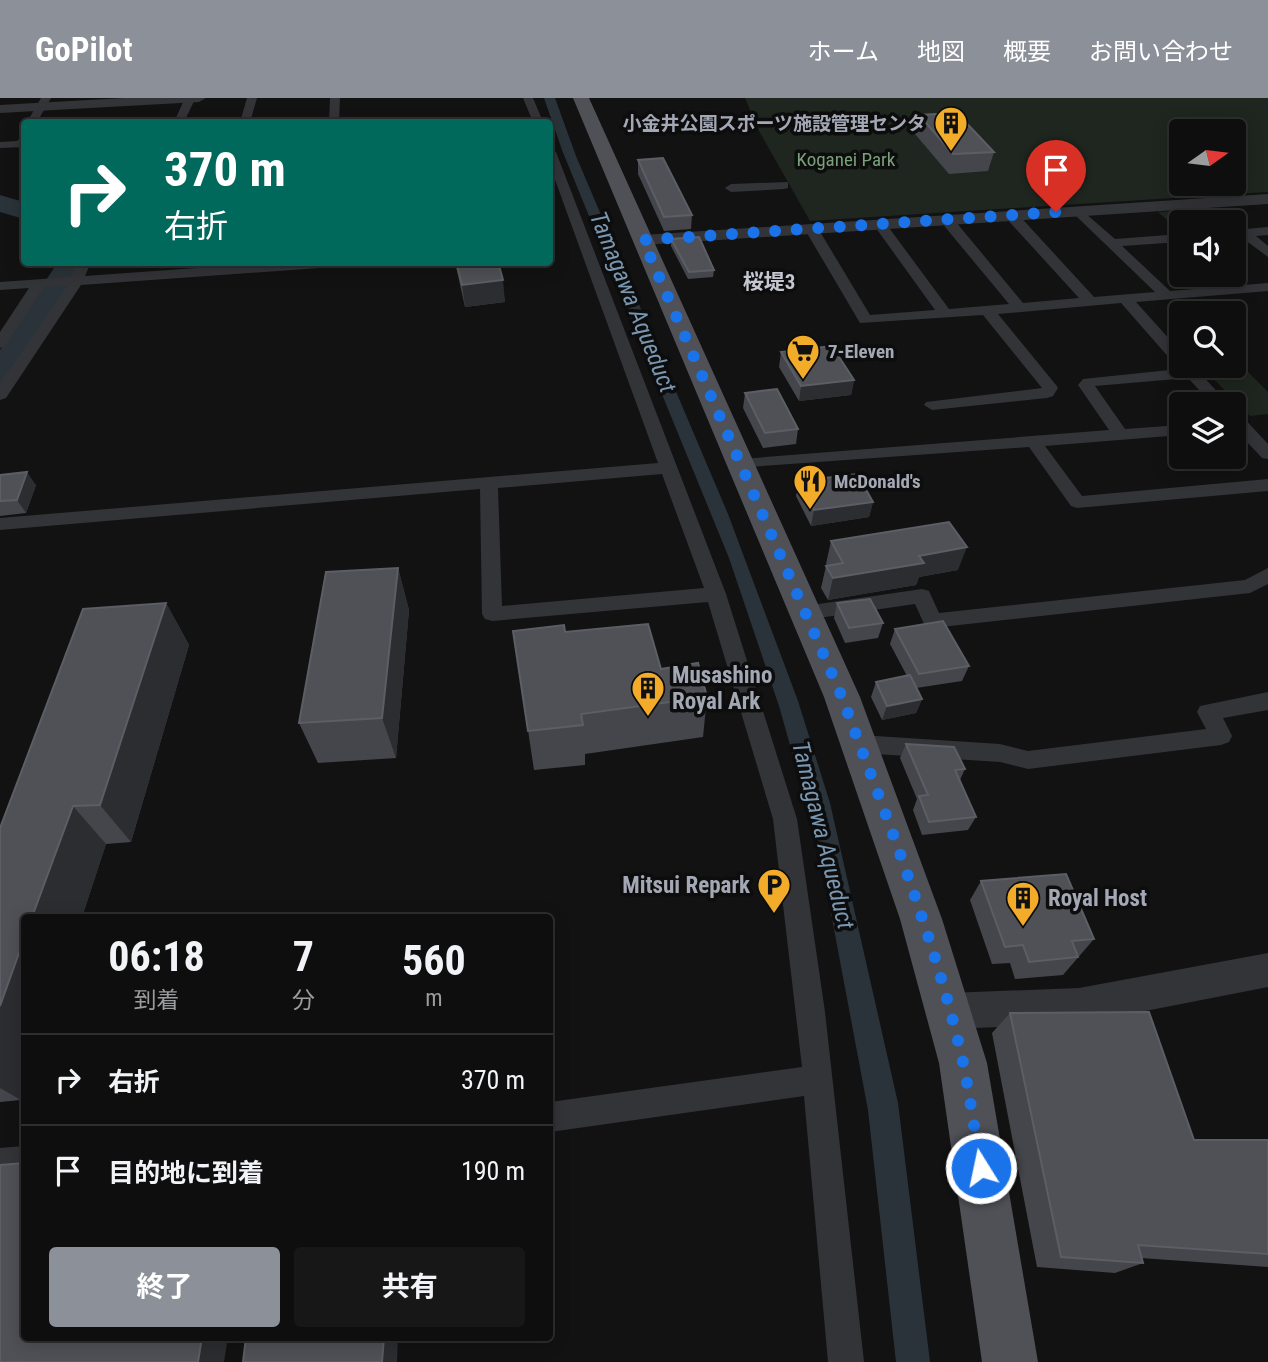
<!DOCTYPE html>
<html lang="ja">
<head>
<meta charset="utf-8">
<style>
	body { margin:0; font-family:"Roboto Condensed","Noto Sans JP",sans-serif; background:#171717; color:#f1f3f6; height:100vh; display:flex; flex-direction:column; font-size:26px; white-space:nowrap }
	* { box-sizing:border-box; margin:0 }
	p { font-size:23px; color:#9b9c9e }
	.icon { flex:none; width:38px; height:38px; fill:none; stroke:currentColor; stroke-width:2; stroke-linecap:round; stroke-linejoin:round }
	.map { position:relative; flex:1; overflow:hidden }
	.drawer { position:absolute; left:21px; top:816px; width:532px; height:427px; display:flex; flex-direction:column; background:#0e0e0e; border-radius:7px; box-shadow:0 4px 18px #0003,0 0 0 2px #2e2e2e }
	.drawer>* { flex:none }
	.top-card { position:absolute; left:21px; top:21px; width:532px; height:147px; border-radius:7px; box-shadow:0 4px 18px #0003,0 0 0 2px #2e2e2e; background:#00695c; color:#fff; overflow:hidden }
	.needle { width:46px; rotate:76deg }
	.tools { position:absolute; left:1169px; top:21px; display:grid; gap:14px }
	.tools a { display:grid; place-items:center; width:77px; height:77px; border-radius:7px; background:#0e0e0e; box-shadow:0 4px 18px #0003,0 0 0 2px #2e2e2e; font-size:35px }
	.pin { position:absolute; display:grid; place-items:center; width:60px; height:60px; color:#fff; margin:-72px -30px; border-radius:50% 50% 50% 0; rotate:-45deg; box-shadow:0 0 7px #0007 }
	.pin .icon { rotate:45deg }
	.me { position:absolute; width:77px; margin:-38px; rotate:350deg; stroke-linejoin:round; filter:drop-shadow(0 0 5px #0008) }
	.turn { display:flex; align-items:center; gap:24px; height:147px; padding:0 28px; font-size:32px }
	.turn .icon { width:91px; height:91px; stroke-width:2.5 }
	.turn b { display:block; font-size:49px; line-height:60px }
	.eta { display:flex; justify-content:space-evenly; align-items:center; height:119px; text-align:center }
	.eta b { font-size:42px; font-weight:700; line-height:49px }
	.primary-button { display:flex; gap:14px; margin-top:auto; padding:14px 28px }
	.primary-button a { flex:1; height:80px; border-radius:7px; background:#8c9099; color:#fff; font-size:28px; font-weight:700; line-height:80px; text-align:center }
	.primary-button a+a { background:#171717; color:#f1f3f6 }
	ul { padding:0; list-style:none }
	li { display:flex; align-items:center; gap:21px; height:91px; padding:0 28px; border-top:2px solid #2e2e2e }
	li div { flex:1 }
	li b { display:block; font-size:26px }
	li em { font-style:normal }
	header { display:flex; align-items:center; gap:42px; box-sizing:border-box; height:98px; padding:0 35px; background:#8c9099; color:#fff }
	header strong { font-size:33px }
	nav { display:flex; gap:38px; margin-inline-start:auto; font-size:24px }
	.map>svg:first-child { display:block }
	.green { fill:#1e261f; fill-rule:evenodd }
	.water { fill:#2a3339 }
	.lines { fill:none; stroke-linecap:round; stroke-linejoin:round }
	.river { fill:#2a3339; fill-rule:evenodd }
	.minor { fill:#333438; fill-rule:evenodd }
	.tertiary { fill:#333438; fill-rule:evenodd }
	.primary { fill:#4f5157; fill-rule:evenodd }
	.wall { fill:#45464b }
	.shaded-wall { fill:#2c2d30 }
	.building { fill:#4f5156; stroke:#5c5e65; stroke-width:2 }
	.route { stroke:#1a73e8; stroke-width:12; stroke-dasharray:0 21.6 }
	.labels { text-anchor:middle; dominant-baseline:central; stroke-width:7; stroke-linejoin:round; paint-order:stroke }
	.far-poi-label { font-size:19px; font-weight:bold; fill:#a3a8b4; stroke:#0d0d0e; text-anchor:start }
	.far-park-label { font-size:19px; fill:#79a07b; stroke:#0d0d0e }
	.far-neighbourhood-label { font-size:21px; font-weight:bold; fill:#c4c7d0; stroke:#0d0d0e }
	.poi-label { font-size:23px; font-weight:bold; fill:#a3a8b4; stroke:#0d0d0e; text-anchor:start }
	.water-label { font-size:24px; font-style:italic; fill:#7997b0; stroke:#0d0d0e }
</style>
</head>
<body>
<header>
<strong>GoPilot</strong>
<nav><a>ホーム</a><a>地図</a><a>概要</a><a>お問い合わせ</a></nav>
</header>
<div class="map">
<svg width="1268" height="1264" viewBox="0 0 1268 1264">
	<rect width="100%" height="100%" fill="#121213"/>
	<path class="green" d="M745,0H1268V94L810,123L759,33ZM1181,33H1234V86H1181Z
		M1200,111L1216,124H1181V134L1158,114Z
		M1234,260L1268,294V316L1250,318L1201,268H1234Z"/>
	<path class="water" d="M544,0H555L576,58L728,416L798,603L830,705L898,1005L930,1264H896L868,1012L818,746L779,608L729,460L562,52Z"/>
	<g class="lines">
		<path class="river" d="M0,97L24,104V121L0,114Z
			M58,164H87L12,285L0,288V252Z"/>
		<path class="minor" d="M41,0H51L37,24H27Z
			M185,0L195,1L184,24H174Z
			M247,0H257L250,24H240Z
			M330,0H340L339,24H329Z
			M523,0H533L543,24H533Z
			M24,36V49L0,50V44L17,43Z
			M550,51L556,54L726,496L797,721L825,914L864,1264H828L804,998L550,1034V1004L802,969L773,721L708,504L492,523L485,521L482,516L480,391L0,432V420L658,365L550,68ZM662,376L704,490L502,508L498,390Z
			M788,84V90L784,91L731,94L725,90L731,86Z
			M1078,109L1115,141L1181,136V144L1122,148L1170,193L1268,185V193L1136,204L1181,254V268H1193L1229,306H1212L1188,280L1095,288L1125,331L1181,327V337L1045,348L1082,398L1268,381V393L1077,410L1071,408L1029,349L735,370L732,366L735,362L741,361L1109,332L1078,287L1083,281L1179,271L1121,205L998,216L1056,287L1058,290L1053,298L1047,300L932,312L924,307L926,304L1042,290L983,217L860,225L804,130L816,127L870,217L935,212L873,126L879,122L884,123L949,211L1009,206L941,124L940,121L946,117L951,118L1023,205L1079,200L1006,120V114H1016L1094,199L1155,194L1074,116L1072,113Z
			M1268,129V137L1256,138L1268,148V159L1241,139L1234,140V132Z
			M77,164H91L85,178L280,164H353L347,168L81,187L6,300L0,302V285L67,188L44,189L5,248L0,250V234L29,190L0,192V184L71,179Z
			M1234,315L1240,316L1268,346V361L1262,360L1234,330Z
			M1268,470V486L1250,495L932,530L925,528L915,506L805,522L798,520L795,515L798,510L805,508L922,491L929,493L939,515L1245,482Z
			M1268,594V612L1223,620L1232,638L1229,644L1221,647L1028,671L1000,664L860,655L852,652L848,646L852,640L860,637L1000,646L1028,653L1206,631L1197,614L1200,608Z
			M24,1048V1079L0,1082V1050Z"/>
		<path class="tertiary" d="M124,0H206L199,4L0,15V7Z
			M1268,96V106L643,147L634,142L643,137Z
			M1268,855V889L1079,926L949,931L936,926L931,913L936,900L949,895L1079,890Z"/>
		<path class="primary" d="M573,0H589L860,599L942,821L987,965L1038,1264H982L939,965L900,821L824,599Z"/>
	</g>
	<path class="wall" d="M919,17L994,54L988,73L949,76L915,36Z
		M638,62L692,117L691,131L664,133L638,76Z
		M671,141L714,172L713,179L688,181L671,148Z
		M455,164H498L505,204L465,209Z
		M781,254L854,282L851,297L799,303L779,269Z
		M745,295L798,331L796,346L763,350L743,310Z
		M0,377L36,387L26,415L0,418Z
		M799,383L873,404L869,419L811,428L796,398Z
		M831,443L958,472L919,479L916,487L828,502L821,490L826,468H827L826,466Z
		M398,470L409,512L396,660L318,665L299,625Z
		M166,505L189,547L131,744L106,746L82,819H24L21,1002L0,1004V730Z
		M837,505L883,525L878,540L845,545L834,520Z
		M895,531L969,568L962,583L916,590L922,601L916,615L882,622L871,599L876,584L907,578L890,546Z
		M513,533L565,534L661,571L707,599L703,639L585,656V667L534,672Z
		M906,646L965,671L960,682L976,719L968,732L922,737L913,712L917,701L900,660Z
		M981,783L1094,841L1063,877L1015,881L1010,865L992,866L970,802Z
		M1010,915L1194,1042H1268V1169L1141,1160L1143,1165L1115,1175L1037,1169L992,935Z"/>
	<path class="shaded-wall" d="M503,182L505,204L465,209L462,187Z
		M854,282L851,297L799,303L801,288Z
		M27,374L36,387L26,415L17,402Z
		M873,404L869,419L811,428L814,412Z
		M967,449L958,472L919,479L916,487L828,502L833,480L919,458Z
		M398,470L409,512L396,660L382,620Z
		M166,505L189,547L131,744L100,707Z
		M922,601L916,615L882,622L887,608Z
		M73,708L106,746L82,819H32Z
		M24,841V993L21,1002L0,990V908Z
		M202,1239H228L224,1264H198Z
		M384,1239H398L397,1264H382Z"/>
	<path class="building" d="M957,15L994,54L953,56L919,17Z
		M663,60L692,117L664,119L638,62Z
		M699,139L714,172L689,174L671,141Z
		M456,164H498L503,182L462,187Z
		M832,248L854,282L801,288L781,254Z
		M777,291L798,331L765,335L745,295Z
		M27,374L17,402L0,403V377Z
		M857,376L873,404L814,412L799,383Z
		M949,424L967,449L919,458L924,465L833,480L826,468L843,465L831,443Z
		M398,470L382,620L299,625L326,474Z
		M870,501L883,525L849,530L837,505Z
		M166,505L100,707L73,708L32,819H24V841L0,908V730L83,511Z
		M943,523L969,568L919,576L895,531Z
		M648,526L661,571L698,565L707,599L581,616L583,627L528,633L513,533L564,527L565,534Z
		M910,577L922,601L887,608L876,584Z
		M906,646L954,649L965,671L955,672L976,719L929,724L919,698L928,697Z
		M1066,776L1094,841L1072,843L1078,859L1029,864L1023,847L1005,849L981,783Z
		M1149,914L1194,1042H1268V1156L1138,1147L1143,1165L1061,1159L1010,915Z
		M24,1065V1239H202L198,1264H0V1067Z
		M246,1239H384L382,1264H243Z"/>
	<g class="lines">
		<path class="route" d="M981,1070C975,1035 970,999 963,964C935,840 886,718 842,599L643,142L1056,114"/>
	</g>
	<defs>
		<symbol id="building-pin" viewBox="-11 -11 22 30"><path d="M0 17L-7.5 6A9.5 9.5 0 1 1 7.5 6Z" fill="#f3ac2a" stroke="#0d0d0e"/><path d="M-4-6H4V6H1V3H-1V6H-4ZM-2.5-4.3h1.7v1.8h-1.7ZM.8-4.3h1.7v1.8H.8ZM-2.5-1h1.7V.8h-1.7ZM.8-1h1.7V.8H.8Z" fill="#111"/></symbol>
		<symbol id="supermarket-pin" viewBox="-11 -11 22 30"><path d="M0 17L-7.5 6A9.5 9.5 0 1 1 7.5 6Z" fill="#f3ac2a" stroke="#0d0d0e"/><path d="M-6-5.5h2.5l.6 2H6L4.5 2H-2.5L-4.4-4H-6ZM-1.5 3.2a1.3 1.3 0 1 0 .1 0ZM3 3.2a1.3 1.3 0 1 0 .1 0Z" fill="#111"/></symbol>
		<symbol id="restaurant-pin" viewBox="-11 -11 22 30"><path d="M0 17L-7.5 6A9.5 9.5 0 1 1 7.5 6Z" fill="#f3ac2a" stroke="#0d0d0e"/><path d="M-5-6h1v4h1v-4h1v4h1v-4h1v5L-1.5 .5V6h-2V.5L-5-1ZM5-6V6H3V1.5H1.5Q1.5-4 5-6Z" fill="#111"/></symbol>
		<symbol id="parking-pin" viewBox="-11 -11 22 30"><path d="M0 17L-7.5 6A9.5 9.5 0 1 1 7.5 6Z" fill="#f3ac2a" stroke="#0d0d0e"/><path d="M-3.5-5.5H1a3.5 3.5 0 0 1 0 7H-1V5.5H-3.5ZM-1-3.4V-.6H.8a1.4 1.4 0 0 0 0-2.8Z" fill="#111"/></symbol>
	</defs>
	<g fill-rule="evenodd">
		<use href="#building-pin" x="932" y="6" width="38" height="52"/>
		<use href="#supermarket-pin" x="784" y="234" width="38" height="52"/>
		<use href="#restaurant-pin" x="791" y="364" width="38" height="52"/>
		<use href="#building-pin" x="629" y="571" width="38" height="52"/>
		<use href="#parking-pin" x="755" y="768" width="38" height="52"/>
		<use href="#building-pin" x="1004" y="781" width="38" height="52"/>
	</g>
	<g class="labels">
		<g class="far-poi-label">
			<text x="926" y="25" text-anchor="end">小金井公園スポーツ施設管理センタ</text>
			<text x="828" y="253">7-Eleven</text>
			<text x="834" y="383">McDonald's</text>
		</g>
		<g class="far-park-label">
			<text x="846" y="61">Koganei Park</text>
		</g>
		<g class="far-neighbourhood-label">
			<text x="769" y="184">桜堤3</text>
		</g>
		<g class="poi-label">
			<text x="672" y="577">Musashino<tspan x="672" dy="26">Royal Ark</tspan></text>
			<text x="750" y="787" text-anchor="end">Mitsui Repark</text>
			<text x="1048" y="800">Royal Host</text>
		</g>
		<g class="water-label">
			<text transform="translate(633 204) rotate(68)">Tamagawa Aqueduct</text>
			<text transform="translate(823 737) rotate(76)">Tamagawa Aqueduct</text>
		</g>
	</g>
</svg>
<div class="tools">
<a><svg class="needle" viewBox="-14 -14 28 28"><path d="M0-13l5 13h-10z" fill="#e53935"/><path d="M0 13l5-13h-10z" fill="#9b9c9e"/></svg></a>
<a><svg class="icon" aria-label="sound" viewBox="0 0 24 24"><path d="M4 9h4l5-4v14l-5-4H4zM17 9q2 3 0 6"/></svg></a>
<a><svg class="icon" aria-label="search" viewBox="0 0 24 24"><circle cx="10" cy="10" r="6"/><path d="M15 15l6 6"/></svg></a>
<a><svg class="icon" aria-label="layers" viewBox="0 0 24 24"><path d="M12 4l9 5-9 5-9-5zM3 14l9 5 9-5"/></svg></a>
</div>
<div class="pin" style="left:1056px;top:114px;background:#d93025"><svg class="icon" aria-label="arrive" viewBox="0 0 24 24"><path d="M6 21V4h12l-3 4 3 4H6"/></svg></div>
<svg class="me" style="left:981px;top:1070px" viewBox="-20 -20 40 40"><circle r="17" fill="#1a73e8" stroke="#fff" stroke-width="3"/><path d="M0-11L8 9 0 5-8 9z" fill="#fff"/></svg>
<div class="top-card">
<div class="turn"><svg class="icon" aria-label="right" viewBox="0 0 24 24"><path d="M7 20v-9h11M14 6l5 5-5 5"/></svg><div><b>370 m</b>右折</div></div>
</div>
<section class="drawer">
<div class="eta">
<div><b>06:18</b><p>到着</p></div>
<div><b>7</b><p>分</p></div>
<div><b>560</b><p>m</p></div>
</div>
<ul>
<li><svg class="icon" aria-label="right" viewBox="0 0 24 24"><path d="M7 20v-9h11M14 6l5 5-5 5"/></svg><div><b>右折</b></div><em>370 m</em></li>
<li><svg class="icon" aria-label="arrive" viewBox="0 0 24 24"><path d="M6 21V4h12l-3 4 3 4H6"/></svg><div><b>目的地に到着</b></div><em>190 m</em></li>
</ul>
<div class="primary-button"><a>終了</a><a>共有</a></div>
</section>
</div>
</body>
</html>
